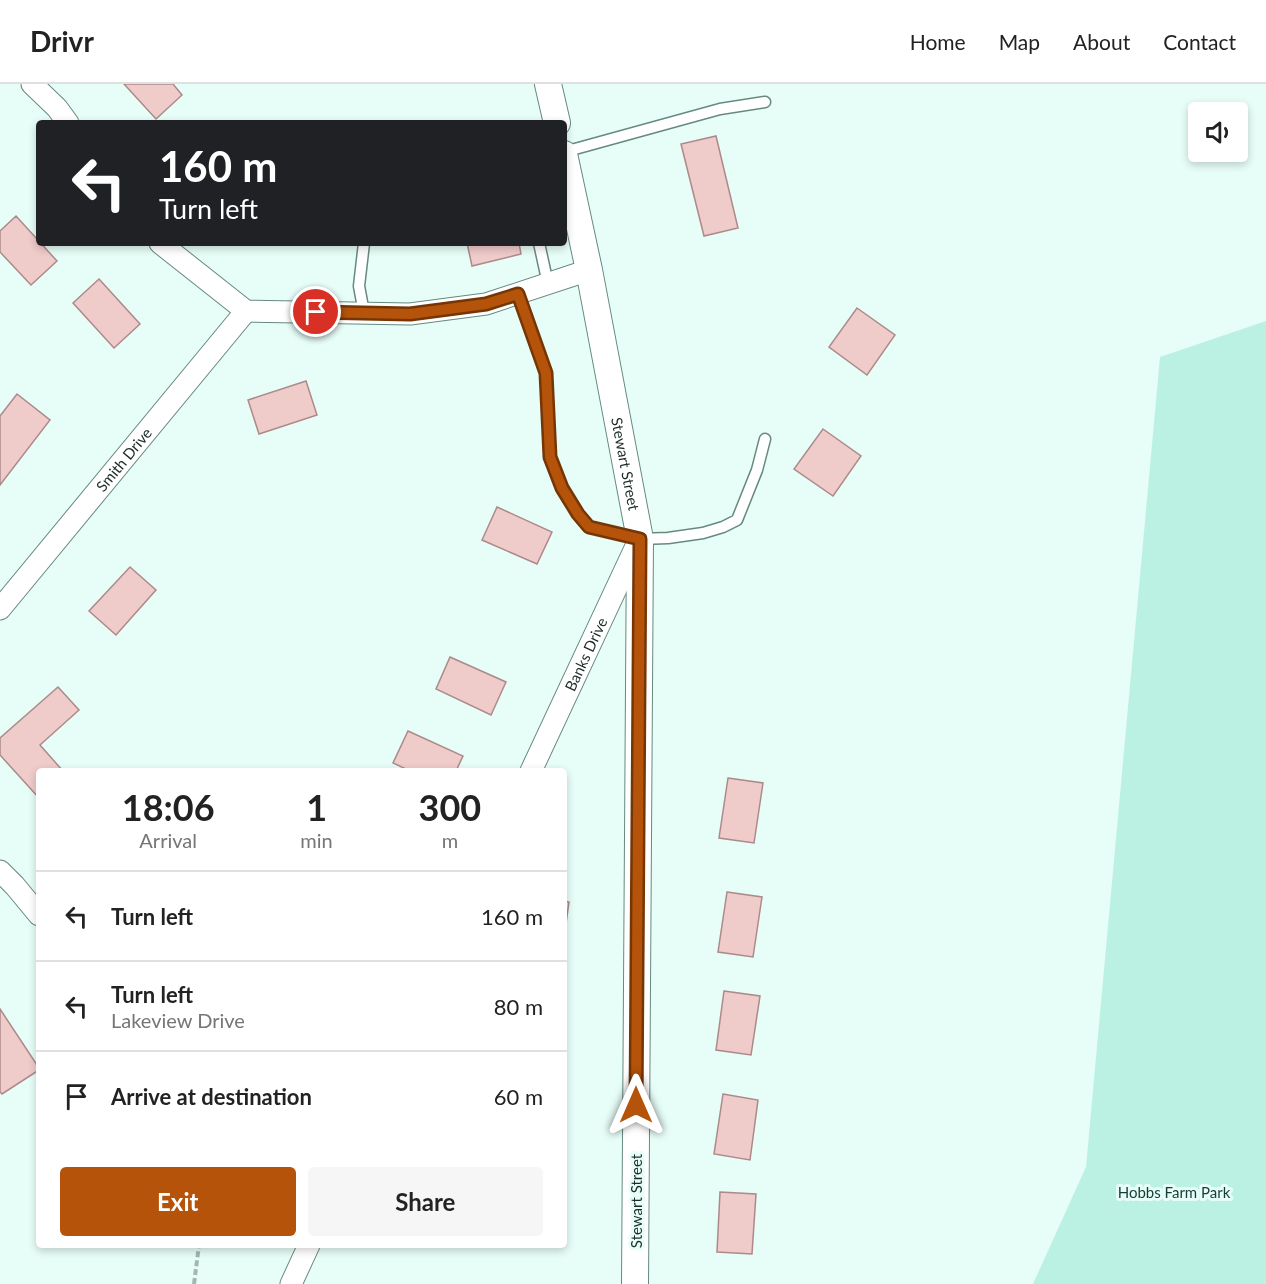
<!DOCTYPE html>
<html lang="en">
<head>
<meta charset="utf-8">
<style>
	body { margin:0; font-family:Lato,sans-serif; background:#f6f6f6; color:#222; height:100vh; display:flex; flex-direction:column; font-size:22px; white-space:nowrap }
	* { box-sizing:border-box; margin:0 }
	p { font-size:20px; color:#767676 }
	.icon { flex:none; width:33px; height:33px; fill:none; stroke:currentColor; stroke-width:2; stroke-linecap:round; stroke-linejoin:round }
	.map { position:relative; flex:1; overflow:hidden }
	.details { position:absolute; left:36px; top:684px; width:531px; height:480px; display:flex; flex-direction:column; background:#fff; border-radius:6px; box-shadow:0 3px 9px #0003 }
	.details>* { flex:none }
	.banner { position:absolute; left:36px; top:36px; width:531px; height:126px; border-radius:6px; box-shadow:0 3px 9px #0003; background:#202124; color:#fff; overflow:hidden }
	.fabs { position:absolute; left:1188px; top:18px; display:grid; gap:12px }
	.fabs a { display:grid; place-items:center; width:60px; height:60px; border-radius:6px; background:#fff; box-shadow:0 3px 9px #0003; font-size:30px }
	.pin { position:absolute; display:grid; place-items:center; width:51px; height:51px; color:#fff; margin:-26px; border:3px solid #fff; border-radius:50%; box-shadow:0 2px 6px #0007 }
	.me { position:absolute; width:66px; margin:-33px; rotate:0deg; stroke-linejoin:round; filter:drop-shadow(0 0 4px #0008) }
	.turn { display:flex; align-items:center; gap:21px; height:126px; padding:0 24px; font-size:27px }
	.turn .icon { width:78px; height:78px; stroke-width:2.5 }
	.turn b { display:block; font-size:42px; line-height:51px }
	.eta { display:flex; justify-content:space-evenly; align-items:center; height:102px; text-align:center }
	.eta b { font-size:36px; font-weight:700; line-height:42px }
	.action { display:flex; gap:12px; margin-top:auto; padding:12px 24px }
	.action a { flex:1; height:69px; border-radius:6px; background:#b45309; color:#fff; font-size:24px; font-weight:700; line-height:69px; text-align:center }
	.action a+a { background:#f6f6f6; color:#222 }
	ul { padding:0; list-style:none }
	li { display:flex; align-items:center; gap:18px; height:90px; padding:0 24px; border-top:2px solid #e0e0e0 }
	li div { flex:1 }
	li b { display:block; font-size:22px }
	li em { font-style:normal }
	header { display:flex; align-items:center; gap:36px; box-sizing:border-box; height:84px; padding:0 30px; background:#fff; border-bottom:2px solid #e0e0e0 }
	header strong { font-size:28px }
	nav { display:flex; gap:33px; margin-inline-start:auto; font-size:21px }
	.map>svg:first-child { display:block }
	.green { fill:#bbf1e3 }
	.building { fill:#efcbca; stroke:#ac8a8a; stroke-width:1.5 }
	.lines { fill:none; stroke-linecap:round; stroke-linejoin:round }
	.service-casing { stroke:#668980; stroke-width:13 }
	.minor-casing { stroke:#668980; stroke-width:23 }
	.tertiary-casing { stroke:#668980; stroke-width:28 }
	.path { stroke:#a3b7b2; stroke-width:4; stroke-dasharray:6 3; stroke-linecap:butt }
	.service { stroke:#fff; stroke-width:10 }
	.minor { stroke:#fff; stroke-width:21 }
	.tertiary { stroke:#fff; stroke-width:26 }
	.route-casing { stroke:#753606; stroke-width:15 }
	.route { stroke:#b45309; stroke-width:10 }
	.labels { text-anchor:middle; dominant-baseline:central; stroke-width:6; stroke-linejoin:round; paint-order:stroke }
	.street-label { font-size:15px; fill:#1c2b27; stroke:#e7fdf7 }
	.park-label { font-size:15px; fill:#163c34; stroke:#e7fdf7 }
</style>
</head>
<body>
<header>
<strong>Drivr</strong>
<nav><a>Home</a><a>Map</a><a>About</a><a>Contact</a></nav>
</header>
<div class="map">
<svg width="1266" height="1200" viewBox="0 0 1266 1200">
	<rect width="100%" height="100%" fill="#e7fdf7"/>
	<path class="green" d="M1266,237V1200H1033L1086,1083L1160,273Z"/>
	<path class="building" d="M124,0H173L182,11L156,35Z
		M716,52L738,144L704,152L681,60Z
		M16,132L57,177L31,201L0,168V147Z
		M467,159H519L521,170L472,182Z
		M99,195L140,240L114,264L73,219Z
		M857,224L895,251L867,291L829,263Z
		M306,297L317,331L259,350L248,316Z
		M17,310L50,336L0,401V332Z
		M823,345L861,372L833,412L794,385Z
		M497,423L552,448L537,480L482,456Z
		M130,483L156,506L116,551L89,527Z
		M450,573L506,598L491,631L436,605Z
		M58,603L79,626L40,661L63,687H39V714L0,671V654Z
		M408,647L463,672L456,687H410L393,679Z
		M728,694L763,699L754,759L719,754Z
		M727,808L762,813L753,873L718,868Z
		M564,817L569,818L564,854Z
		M724,907L760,912L751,971L716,966Z
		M0,925L39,984V986L2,1010L0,1008Z
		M723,1010L758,1016L750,1076L714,1070Z
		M720,1108L756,1110L752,1170L717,1168Z"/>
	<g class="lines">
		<defs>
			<path id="service" d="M564,68L720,25L765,18
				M539,159L548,200
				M518,210L546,289L550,373L562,403L578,430L589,443L640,455L668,454L703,449L723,443L737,436L757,386L765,355
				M364,229L359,202L364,159"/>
			<g id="minor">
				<path d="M32,0L57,24L68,39"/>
				<path d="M160,159L246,227L410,230L486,220L589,186"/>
				<path id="s1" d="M0,525L246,227"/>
				<path id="s2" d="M531,687L638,458"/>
				<path d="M0,787L15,802L39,831"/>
				<path d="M291,1200L309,1161"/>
			</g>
			<g id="tertiary">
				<path d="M548,0L557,39"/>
				<path id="s3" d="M564,70L589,186L640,455L635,1200"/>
			</g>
		</defs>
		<use href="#service" class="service-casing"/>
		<use href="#minor" class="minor-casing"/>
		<use href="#tertiary" class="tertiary-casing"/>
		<path class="path" d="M194,1200L199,1161"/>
		<use href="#service" class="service"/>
		<use href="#minor" class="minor"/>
		<use href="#tertiary" class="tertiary"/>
	</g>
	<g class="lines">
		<defs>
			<path id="route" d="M316,228L410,230L486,220L518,210L546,289L550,373L562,404L578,430L589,443L640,455L636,1021"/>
		</defs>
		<use href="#route" class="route-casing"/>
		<use href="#route" class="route"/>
	</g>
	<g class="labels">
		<g class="street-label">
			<text stroke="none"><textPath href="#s1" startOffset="194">Smith Drive</textPath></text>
			<text stroke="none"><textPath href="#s3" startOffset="316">Stewart Street</textPath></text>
			<text stroke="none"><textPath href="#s2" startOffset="129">Banks Drive</textPath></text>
			<text transform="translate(636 1117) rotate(-90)">Stewart Street</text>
		</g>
		<g class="park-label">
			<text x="1174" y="1108">Hobbs Farm Park</text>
		</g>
	</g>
</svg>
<div class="fabs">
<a><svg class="icon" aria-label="sound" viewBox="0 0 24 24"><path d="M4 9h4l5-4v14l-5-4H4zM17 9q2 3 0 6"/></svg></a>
</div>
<div class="pin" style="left:316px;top:228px;background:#d93025"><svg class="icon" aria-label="arrive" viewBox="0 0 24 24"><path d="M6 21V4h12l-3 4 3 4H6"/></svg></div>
<svg class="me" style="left:636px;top:1021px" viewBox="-20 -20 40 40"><path d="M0-17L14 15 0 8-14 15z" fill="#b45309" stroke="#fff" stroke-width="4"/></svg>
<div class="banner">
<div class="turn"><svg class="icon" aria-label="left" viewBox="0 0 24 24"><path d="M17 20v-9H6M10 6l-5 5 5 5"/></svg><div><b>160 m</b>Turn left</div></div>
</div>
<section class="details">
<div class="eta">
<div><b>18:06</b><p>Arrival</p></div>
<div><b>1</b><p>min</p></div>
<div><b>300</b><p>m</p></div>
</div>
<ul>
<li><svg class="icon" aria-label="left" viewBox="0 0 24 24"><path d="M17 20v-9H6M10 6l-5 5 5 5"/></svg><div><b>Turn left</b></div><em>160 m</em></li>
<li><svg class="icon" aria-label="left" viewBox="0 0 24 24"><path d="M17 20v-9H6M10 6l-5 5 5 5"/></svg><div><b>Turn left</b><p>Lakeview Drive</p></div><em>80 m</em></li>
<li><svg class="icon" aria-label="arrive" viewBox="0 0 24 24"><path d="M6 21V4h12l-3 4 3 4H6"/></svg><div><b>Arrive at destination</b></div><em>60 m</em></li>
</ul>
<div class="action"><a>Exit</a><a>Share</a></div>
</section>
</div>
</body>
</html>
